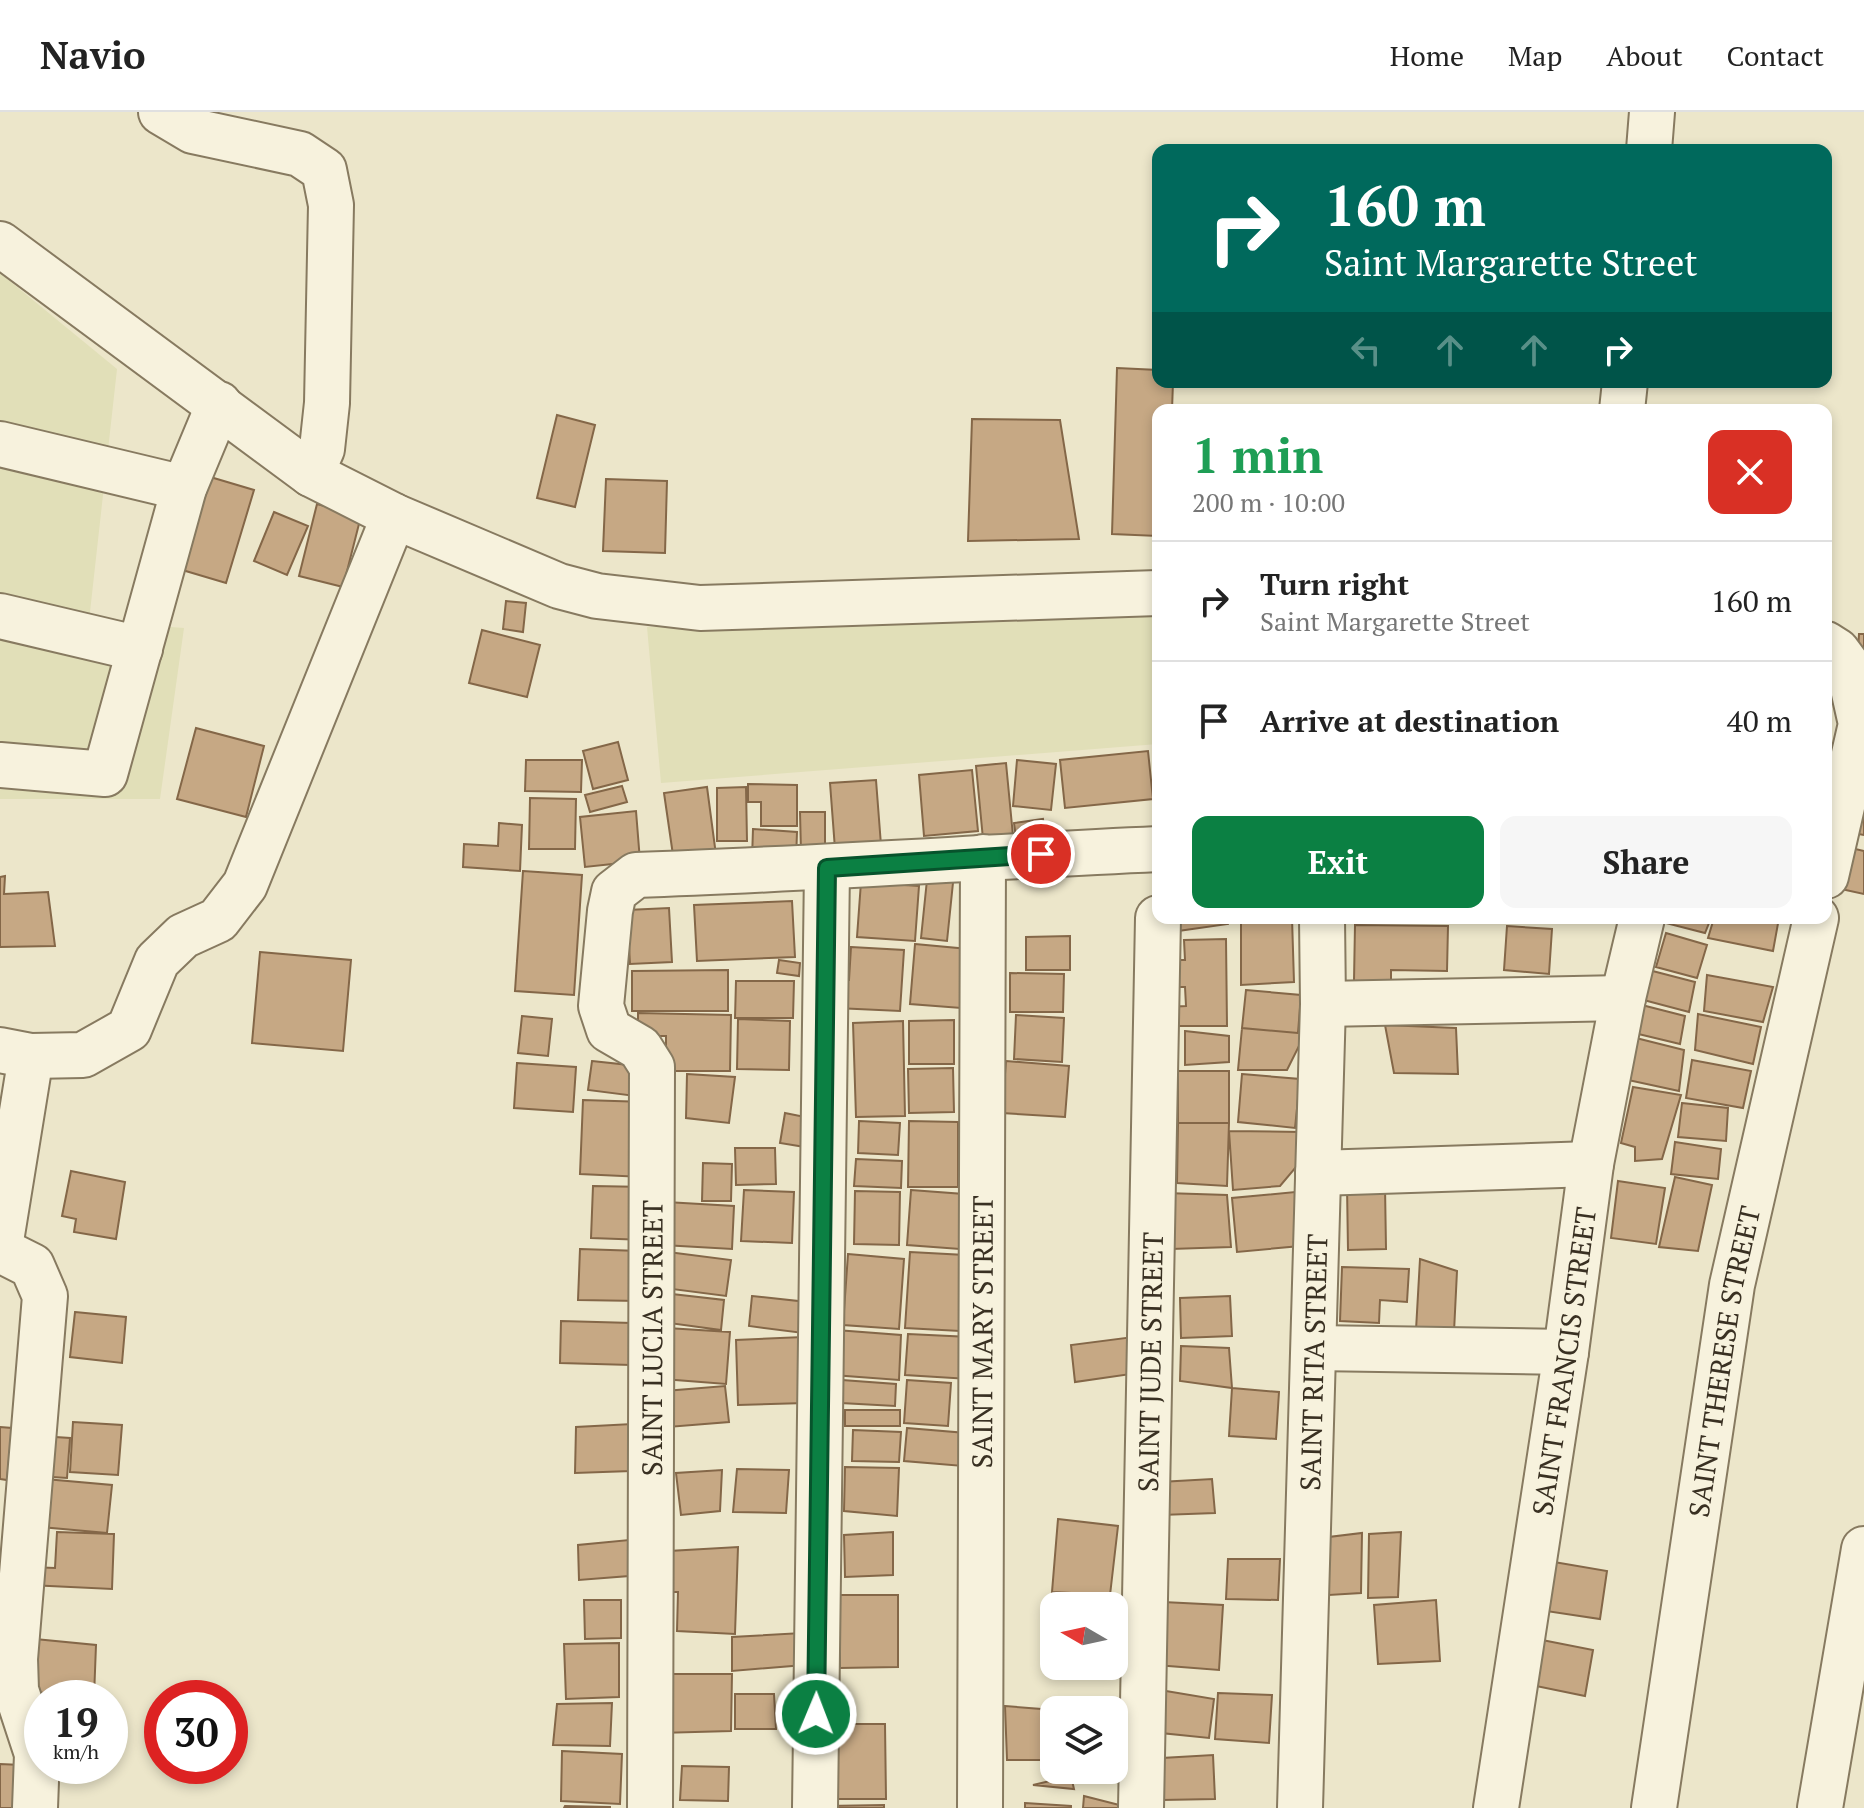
<!DOCTYPE html>
<html lang="en">
<head>
<meta charset="utf-8">
<style>
	body { margin:0; font-family:"PT Serif",serif; background:#f6f6f6; color:#222; height:100vh; display:flex; flex-direction:column; font-size:30px; white-space:nowrap }
	* { box-sizing:border-box; margin:0 }
	p { font-size:26px; color:#767676 }
	.icon { flex:none; width:44px; height:44px; fill:none; stroke:currentColor; stroke-width:2; stroke-linecap:round; stroke-linejoin:round }
	.map { position:relative; flex:1; overflow:hidden }
	.panel { position:absolute; left:1152px; top:292px; width:680px; height:520px; display:flex; flex-direction:column; background:#fff; border-radius:16px; box-shadow:0 4px 12px #0003 }
	.panel>* { flex:none }
	.guide { position:absolute; left:1152px; top:32px; width:680px; height:244px; border-radius:16px; box-shadow:0 4px 12px #0003; background:#00695c; color:#fff; overflow:hidden }
	.needle { width:52px; rotate:279deg }
	.fabs { position:absolute; left:1040px; top:1480px; display:grid; gap:16px }
	.fabs a { display:grid; place-items:center; width:88px; height:88px; border-radius:16px; background:#fff; box-shadow:0 4px 12px #0003; font-size:40px }
	.speed { position:absolute; left:24px; top:1568px; display:flex; gap:16px; font-size:40px; font-weight:700; text-align:center }
	.speed>* { display:grid; place-content:center; width:104px; height:104px; border-radius:50%; background:#fff; box-shadow:0 4px 12px #0003; line-height:1 }
	.speed small { font-size:20px; font-weight:400 }
	.speed .limit { border:12px solid #d22; background:#fff; color:#111 }
	.pin { position:absolute; display:grid; place-items:center; width:68px; height:68px; color:#fff; margin:-34px; border:4px solid #fff; border-radius:50%; box-shadow:0 2px 8px #0007 }
	.me { position:absolute; width:88px; margin:-44px; rotate:1deg; stroke-linejoin:round; filter:drop-shadow(0 0 6px #0008) }
	.turn { display:flex; align-items:center; gap:28px; height:168px; padding:0 40px; font-size:36px }
	.turn .icon { width:104px; height:104px; stroke-width:2.5 }
	.turn b { display:block; font-size:56px; line-height:68px }
	.lanes { display:flex; align-items:center; height:76px; padding:0 40px; background:#0003; justify-content:center; gap:40px; direction:ltr }
	.lanes .off { opacity:.35 }
	.round { display:grid; place-items:center; flex:none; width:84px; height:84px; border-radius:16px; background:#f6f6f6 }
	.head { display:flex; align-items:center; justify-content:space-between; height:136px; padding:0 40px }
	h1 { font-size:48px; font-weight:800; line-height:60px; color:#1e9e55 }
	.action { display:flex; gap:16px; margin-top:auto; padding:16px 40px }
	.action a { flex:1; height:92px; border-radius:16px; background:#0b8043; color:#fff; font-size:32px; font-weight:800; line-height:92px; text-align:center }
	.action a+a { background:#f6f6f6; color:#222 }
	ul { padding:0; list-style:none }
	li { display:flex; align-items:center; gap:24px; height:120px; padding:0 40px; border-top:2px solid #e0e0e0 }
	li div { flex:1 }
	li b { display:block; font-size:30px }
	li em { font-style:normal }
	header { display:flex; align-items:center; gap:48px; box-sizing:border-box; height:112px; padding:0 40px; background:#fff; border-bottom:2px solid #e0e0e0 }
	header strong { font-size:38px }
	nav { display:flex; gap:44px; margin-inline-start:auto; font-size:28px }
	.map>svg:first-child { display:block }
	.farmland { fill:#e1dfb8 }
	.building { fill:#c6a884; stroke:#846748; stroke-width:2 }
	.lines { fill:none; stroke-linecap:round; stroke-linejoin:round }
	.minor-casing { stroke:#877a60; stroke-width:48 }
	.minor { stroke:#f7f2dd; stroke-width:44 }
	.route-casing { stroke:#07532c; stroke-width:20 }
	.route { stroke:#0b8043; stroke-width:14 }
	.labels { text-anchor:middle; dominant-baseline:central; stroke-width:6; stroke-linejoin:round; paint-order:stroke }
	.street-label { font-size:28px; fill:#393022; stroke:#f4efd9 }
</style>
</head>
<body>
<header>
<strong>Navio</strong>
<nav><a>Home</a><a>Map</a><a>About</a><a>Contact</a></nav>
</header>
<div class="map">
<svg width="1864" height="1696" viewBox="0 0 1864 1696">
	<rect width="100%" height="100%" fill="#ece6ca"/>
	<path class="farmland" d="M0,161L117,257L89,509L184,516L160,687H0Z
		M1158,504V632L661,671L647,515Z"/>
	<path class="building" d="M1117,256L1158,258V270H1173L1172,298H1158V424L1112,422Z
		M557,303L595,313L575,395L537,386Z
		M972,307L1060,308L1079,427L968,429Z
		M207,364L254,378L226,471L179,457Z
		M606,367L667,369L665,441L603,439Z
		M317,392L361,404L343,475L299,464Z
		M274,400L308,414L287,463L254,449Z
		M506,489L526,491L523,520L503,517Z
		M482,518L540,533L527,585L469,571Z
		M1859,522H1864V573L1856,572Z
		M196,616L264,634L246,705L177,687Z
		M618,630L628,668L593,677L583,639Z
		M1148,639L1153,687L1065,696L1060,648Z
		M526,648H582L581,680L525,679Z
		M1017,648L1056,652L1051,698L1013,694Z
		M1006,651L1013,724L983,727L976,654Z
		M972,658L978,719L924,724L919,663Z
		M876,668L881,733L835,737L830,671Z
		M748,672L797,673V714H761V690H748Z
		M622,674L627,690L590,700L585,683Z
		M707,675L716,743L674,750L664,681Z
		M746,675L747,729H717V676Z
		M1864,682V723L1853,721Z
		M530,686L576,687L575,737H529Z
		M636,699L640,749L585,755L580,705Z
		M800,700H825V739L801,740Z
		M1043,707L1046,731L1017,734L1014,711Z
		M499,711L522,713L520,759L463,755L464,732L498,734Z
		M753,717L797,720L796,749L752,747Z
		M1851,736L1864,739V782L1841,777Z
		M928,758L954,761L947,829L921,826Z
		M523,759L582,763L574,883L515,879Z
		M5,764L4,782L48,780L55,834L0,835V765Z
		M861,770L919,774L915,829L857,825Z
		M792,789L795,845L697,849L694,793Z
		M669,796L672,850L630,852L627,798Z
		M1181,806H1228V812L1178,819Z
		M1241,806H1292L1294,870L1241,873Z
		M1342,806H1388V808L1343,811Z
		M1658,806H1711L1705,821L1658,809Z
		M1714,806H1779L1773,839L1708,826Z
		M1355,813L1448,814L1447,859L1391,858V870L1354,869Z
		M1507,814L1552,817L1549,862L1504,858Z
		M1666,821L1707,833L1697,866L1656,855Z
		M1070,824V858H1026V825Z
		M1226,827L1227,914H1166V895L1186,894L1185,875H1169V848H1185L1184,828Z
		M915,832L979,838L974,897L910,892Z
		M851,835L904,838L900,899L836,896L838,868H849Z
		M260,840L351,848L343,939L252,931Z
		M779,848L800,851L799,864L777,861Z
		M1641,856L1695,870L1689,900L1636,886Z
		M728,858V899H632V859Z
		M1010,861L1064,862L1063,900H1010Z
		M1707,863L1773,875L1763,910L1704,899Z
		M736,869H794L793,906H735Z
		M1246,878L1301,883L1298,921L1242,916Z
		M1634,891L1685,904L1680,932L1630,920Z
		M638,901L731,903L730,959H666V924H638Z
		M1698,902L1761,915L1753,952L1695,938Z
		M1016,903L1064,906L1062,950L1014,947Z
		M522,904L552,907L548,944L518,941Z
		M738,907L790,909L789,958L737,957Z
		M954,908V952H909V909Z
		M903,909L905,1004L856,1005L853,911Z
		M1385,913L1456,916L1458,962L1394,961Z
		M1242,916L1298,921L1306,920L1287,958H1238Z
		M1185,919L1229,924V950L1185,953Z
		M1632,925L1684,938L1679,979L1628,968Z
		M1692,948L1751,959L1743,996L1686,986Z
		M592,949L638,954L635,984L588,978Z
		M1006,949L1069,954L1065,1005L1002,1001Z
		M517,951L576,955L573,1000L514,996Z
		M953,956L954,1000L909,1001L908,957Z
		M1178,959H1229V1011H1178Z
		M687,962L735,965L729,1011L686,1006Z
		M1242,962L1300,967L1295,1016L1238,1010Z
		M1633,975L1681,983L1662,1047L1635,1049V1035L1621,1031Z
		M583,988L646,990L643,1065L580,1062Z
		M1682,991L1728,996L1726,1029L1678,1025Z
		M785,1001L810,1006L805,1035L780,1031Z
		M859,1009L900,1011L898,1043L858,1041Z
		M909,1009L958,1010V1075H908Z
		M1178,1011H1229L1227,1074L1177,1071Z
		M1229,1019L1302,1020V1048L1280,1074L1233,1078Z
		M1675,1030L1721,1037L1718,1067L1671,1062Z
		M735,1036H775L776,1072L736,1073Z
		M856,1047L902,1049L901,1076L854,1074Z
		M703,1051L732,1052L731,1089H702Z
		M71,1059L125,1070L116,1127L74,1120L76,1107L62,1104Z
		M1675,1065L1712,1073L1698,1139L1659,1135Z
		M1618,1069L1665,1076L1656,1132L1611,1126Z
		M593,1074L647,1075L646,1128L591,1126Z
		M1347,1074H1385L1386,1137L1348,1138Z
		M744,1078L794,1080L792,1131L741,1129Z
		M911,1078L977,1083L973,1138L907,1133Z
		M855,1079L900,1080L899,1133L854,1132Z
		M1295,1080L1300,1134L1237,1140L1232,1086Z
		M1165,1081L1227,1083L1231,1135L1171,1137Z
		M666,1090L734,1094L732,1137L663,1133Z
		M580,1137L640,1139L639,1189L578,1188Z
		M668,1140L731,1148L726,1184L664,1176Z
		M910,1140L965,1143L960,1219L905,1216Z
		M848,1142L904,1147L899,1217L843,1213Z
		M1420,1147L1457,1159L1454,1220L1416,1218Z
		M1342,1155L1409,1157L1407,1190L1380,1188L1379,1211L1340,1209Z
		M672,1182L724,1188L721,1218L669,1211Z
		M752,1184L807,1190L803,1221L749,1214Z
		M1230,1184L1232,1224L1181,1226L1180,1186Z
		M75,1200L126,1205L122,1251L70,1245Z
		M561,1209L632,1211L631,1253L560,1251Z
		M667,1216L730,1220L726,1272L663,1267Z
		M836,1218L901,1223L899,1268L833,1263Z
		M908,1222L970,1225L969,1267L905,1263Z
		M803,1225L805,1291L738,1293L736,1228Z
		M1133,1225L1138,1261L1075,1270L1071,1233Z
		M1181,1234L1229,1236L1232,1276L1180,1269Z
		M842,1268L896,1272L895,1294L841,1291Z
		M907,1268L951,1271L948,1314L904,1311Z
		M725,1274L729,1310L668,1315L665,1279Z
		M1232,1276L1279,1280L1276,1327L1229,1324Z
		M845,1298H900V1314H845Z
		M73,1310L122,1313L118,1363L70,1360Z
		M632,1312L631,1359L575,1361L576,1315Z
		M0,1315L12,1316L7,1368L0,1367Z
		M907,1316L966,1321L963,1354L904,1349Z
		M853,1318L901,1320L899,1350L852,1349Z
		M40,1324L70,1326L67,1366L37,1364Z
		M845,1355L899,1356L897,1404L844,1399Z
		M737,1357L789,1358L786,1401L733,1400Z
		M722,1358L720,1399L681,1403L676,1361Z
		M45,1367L112,1373L107,1421L41,1415Z
		M1212,1367L1215,1401L1161,1403L1160,1370Z
		M1058,1407L1118,1414L1110,1483L1052,1480Z
		M57,1420L114,1422L112,1477L29,1473L30,1455L55,1456Z
		M893,1420V1463L845,1465L844,1423Z
		M1401,1420L1398,1485L1368,1486L1369,1422Z
		M1362,1421L1361,1481L1329,1483V1425Z
		M629,1428V1464L579,1468L578,1433Z
		M738,1435L735,1522L677,1519L678,1480H667L669,1439Z
		M1228,1447H1280L1278,1488L1226,1487Z
		M1554,1450L1607,1459L1600,1507L1546,1499Z
		M840,1483H898V1555L840,1556Z
		M584,1488H621V1526L585,1527Z
		M1436,1488L1440,1549L1378,1552L1374,1493Z
		M1163,1490L1223,1493L1219,1558L1156,1553Z
		M1114,1513H1123L1124,1558L1067,1561V1554H1114Z
		M802,1521L804,1553L732,1559V1525Z
		M1532,1526L1593,1538L1585,1584L1522,1571Z
		M35,1527L96,1533L94,1585L33,1580Z
		M619,1531V1585L566,1587L564,1532Z
		M659,1562H732L731,1619L659,1621Z
		M1166,1579L1214,1587L1209,1626L1161,1621Z
		M1218,1581L1272,1583L1269,1631L1215,1627Z
		M735,1582H774L776,1617H735Z
		M612,1591L610,1634L553,1633L557,1592Z
		M1005,1594L1054,1598V1648H1007Z
		M829,1612H885L886,1687H830Z
		M562,1639L622,1642L620,1692L561,1689Z
		M1213,1643L1215,1687L1162,1688V1646Z
		M0,1652L21,1653L19,1696H0Z
		M682,1654L729,1655L728,1689L680,1688Z
		M1071,1664L1074,1677L1033,1673Z
		M1084,1684L1131,1696H1083Z
		M1025,1691L1071,1694V1696H1025Z
		M884,1693V1696H827V1694Z
		M565,1694L610,1695V1696H564Z"/>
	<g class="lines">
		<defs>
			<g id="minor">
				<path d="M161,0L193,19L300,42L324,58L331,93L327,291L322,337L311,362"/>
				<path d="M1649,38L1652,0"/>
				<path d="M0,132L311,362L394,404L559,474L597,484L700,496L1158,481"/>
				<path d="M1622,298L1625,270"/>
				<path d="M0,332L184,376"/>
				<path d="M0,504L140,537"/>
				<path d="M1826,532L1837,539L1848,554L1861,612L1826,764"/>
				<path d="M0,653L105,662L184,376L219,292"/>
				<path d="M1323,892L1623,886"/>
				<path d="M0,938L31,944L83,943L129,917L157,849L183,824L218,808L245,773L394,404"/>
				<path d="M1318,1061L1591,1052"/>
				<path d="M0,1135L31,944"/>
				<path d="M0,1138L32,1154L45,1184L15,1547L16,1578L37,1642L35,1696"/>
				<path d="M1314,1236L1566,1240"/>
				<path id="s1" d="M650,1696L652,955L640,936L609,918L601,894L610,799L614,780L636,763C810,757 984,745 1158,737"/>
				<path d="M815,1696L827,756"/>
				<path id="s2" d="M980,1696L983,745"/>
				<path id="s3" d="M1141,1696L1158,806"/>
				<path id="s4" d="M1300,1696L1323,892L1322,806"/>
				<path id="s5" d="M1496,1696L1566,1240L1591,1052L1623,886L1642,806"/>
				<path id="s6" d="M1654,1696L1732,1173L1816,806"/>
				<path d="M1820,1696L1864,1437"/>
			</g>
		</defs>
		<use href="#minor" class="minor-casing"/>
		<use href="#minor" class="minor"/>
	</g>
	<g class="lines">
		<defs>
			<path id="route" d="M816,1602L827,756L1041,742"/>
		</defs>
		<use href="#route" class="route-casing"/>
		<use href="#route" class="route"/>
	</g>
	<g class="labels">
		<g class="street-label">
			<text stroke="none"><textPath href="#s2" startOffset="476">SAINT MARY STREET</textPath></text>
			<text stroke="none"><textPath href="#s1" startOffset="470">SAINT LUCIA STREET</textPath></text>
			<text stroke="none"><textPath href="#s6" startOffset="452">SAINT THERESE STREET</textPath></text>
			<text stroke="none"><textPath href="#s5" startOffset="452">SAINT FRANCIS STREET</textPath></text>
			<text stroke="none"><textPath href="#s3" startOffset="446">SAINT JUDE STREET</textPath></text>
			<text stroke="none"><textPath href="#s4" startOffset="446">SAINT RITA STREET</textPath></text>
		</g>
	</g>
</svg>
<div class="fabs">
<a><svg class="needle" viewBox="-14 -14 28 28"><path d="M0-13l5 13h-10z" fill="#e53935"/><path d="M0 13l5-13h-10z" fill="#767676"/></svg></a>
<a><svg class="icon" aria-label="layers" viewBox="0 0 24 24"><path d="M12 4l9 5-9 5-9-5zM3 14l9 5 9-5"/></svg></a>
</div>
<div class="speed"><div>19<small>km/h</small></div><div class="limit">30</div></div>
<div class="pin" style="left:1041px;top:742px;background:#d93025"><svg class="icon" aria-label="arrive" viewBox="0 0 24 24"><path d="M6 21V4h12l-3 4 3 4H6"/></svg></div>
<svg class="me" style="left:816px;top:1602px" viewBox="-20 -20 40 40"><circle r="17" fill="#0b8043" stroke="#fff" stroke-width="3"/><path d="M0-11L8 9 0 5-8 9z" fill="#fff"/></svg>
<div class="guide">
<div class="turn"><svg class="icon" aria-label="right" viewBox="0 0 24 24"><path d="M7 20v-9h11M14 6l5 5-5 5"/></svg><div><b>160 m</b>Saint Margarette Street</div></div>
<div class="lanes"><svg class="icon off" aria-label="left" viewBox="0 0 24 24"><path d="M17 20v-9H6M10 6l-5 5 5 5"/></svg><svg class="icon off" aria-label="ahead" viewBox="0 0 24 24"><path d="M12 20V5M6 11l6-6 6 6"/></svg><svg class="icon off" aria-label="ahead" viewBox="0 0 24 24"><path d="M12 20V5M6 11l6-6 6 6"/></svg><svg class="icon" aria-label="right" viewBox="0 0 24 24"><path d="M7 20v-9h11M14 6l5 5-5 5"/></svg></div>
</div>
<section class="panel">
<div class="head"><div><h1>1 min</h1><p>200 m · 10:00</p></div><a class="round" style="background:#d93025;color:#fff"><svg class="icon" aria-label="close" viewBox="0 0 24 24"><path d="M6 6l12 12M18 6L6 18"/></svg></a></div>
<ul>
<li><svg class="icon" aria-label="right" viewBox="0 0 24 24"><path d="M7 20v-9h11M14 6l5 5-5 5"/></svg><div><b>Turn right</b><p>Saint Margarette Street</p></div><em>160 m</em></li>
<li><svg class="icon" aria-label="arrive" viewBox="0 0 24 24"><path d="M6 21V4h12l-3 4 3 4H6"/></svg><div><b>Arrive at destination</b></div><em>40 m</em></li>
</ul>
<div class="action"><a>Exit</a><a>Share</a></div>
</section>
</div>
</body>
</html>
